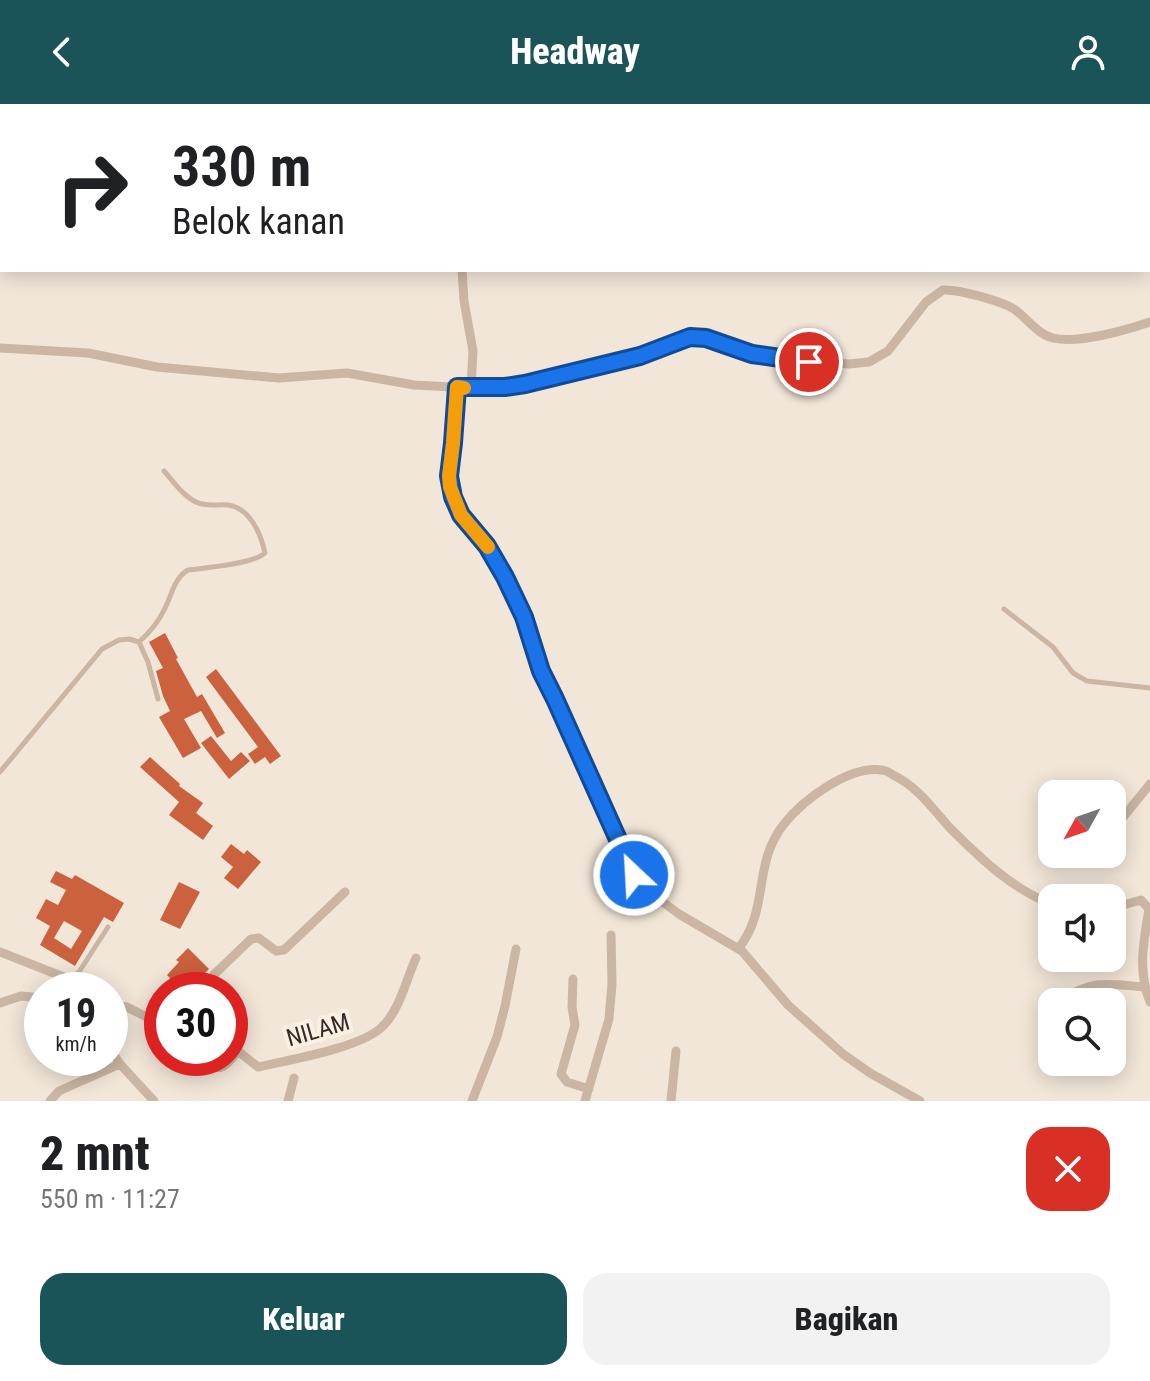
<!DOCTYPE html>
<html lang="id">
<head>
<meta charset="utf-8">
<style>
	body { margin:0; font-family:"Roboto Condensed",sans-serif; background:#f2f2f2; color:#202124; height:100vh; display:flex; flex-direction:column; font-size:30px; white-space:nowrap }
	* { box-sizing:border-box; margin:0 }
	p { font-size:26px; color:#757577 }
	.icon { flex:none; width:44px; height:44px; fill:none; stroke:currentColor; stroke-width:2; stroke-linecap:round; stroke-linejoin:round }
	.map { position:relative; height:997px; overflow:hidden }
	.side { display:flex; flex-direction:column; background:#fff; flex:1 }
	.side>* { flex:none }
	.banner { position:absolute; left:0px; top:0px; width:1150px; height:168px; box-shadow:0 4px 20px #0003; background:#fff; color:#202124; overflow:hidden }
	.needle { width:52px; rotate:230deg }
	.controls { position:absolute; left:1038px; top:676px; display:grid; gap:16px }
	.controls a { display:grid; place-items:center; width:88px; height:88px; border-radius:16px; background:#fff; box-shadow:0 4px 20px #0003; font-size:40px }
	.speed { position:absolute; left:24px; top:868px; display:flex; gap:16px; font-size:40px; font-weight:700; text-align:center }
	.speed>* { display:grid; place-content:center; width:104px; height:104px; border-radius:50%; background:#fff; box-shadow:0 4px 20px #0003; line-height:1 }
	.speed small { font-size:20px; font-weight:400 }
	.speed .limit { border:12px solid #d22; background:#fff; color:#111 }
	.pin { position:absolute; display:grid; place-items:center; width:68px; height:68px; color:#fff; margin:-34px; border:4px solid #fff; border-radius:50%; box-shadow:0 2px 8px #0007 }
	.me { position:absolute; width:88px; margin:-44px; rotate:335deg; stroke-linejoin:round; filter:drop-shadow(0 0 6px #0008) }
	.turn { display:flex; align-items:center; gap:28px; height:168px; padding:0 40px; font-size:36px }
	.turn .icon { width:104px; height:104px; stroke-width:2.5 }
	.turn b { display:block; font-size:56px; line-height:68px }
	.round { display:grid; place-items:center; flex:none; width:84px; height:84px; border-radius:24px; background:#f2f2f2 }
	.headline { display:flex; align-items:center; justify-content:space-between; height:136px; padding:0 40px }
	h1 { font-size:48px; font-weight:800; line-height:60px }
	.action { display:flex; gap:16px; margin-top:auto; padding:16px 40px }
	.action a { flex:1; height:92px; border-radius:24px; background:#1a5358; color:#fff; font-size:32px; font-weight:800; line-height:92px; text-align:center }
	.action a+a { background:#f2f2f2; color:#202124 }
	header { display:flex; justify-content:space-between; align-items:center; height:104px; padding:0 40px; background:#1a5358; color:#fff; font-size:36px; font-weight:800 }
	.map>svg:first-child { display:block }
	.building { fill:#cb613d; fill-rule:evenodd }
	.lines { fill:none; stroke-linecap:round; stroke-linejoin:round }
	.lane { stroke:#cab6a3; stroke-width:5 }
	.street { stroke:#cab6a3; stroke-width:9 }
	.route-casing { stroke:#114b97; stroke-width:20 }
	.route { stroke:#1a73e8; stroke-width:14 }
	.slow { stroke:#f59e0b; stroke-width:14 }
	.labels { text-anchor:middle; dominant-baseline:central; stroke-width:8; stroke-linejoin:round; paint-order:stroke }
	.street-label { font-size:24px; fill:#352b26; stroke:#faf0e4 }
</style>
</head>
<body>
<header><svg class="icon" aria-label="back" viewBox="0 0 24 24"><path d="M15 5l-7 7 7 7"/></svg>Headway<svg class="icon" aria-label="person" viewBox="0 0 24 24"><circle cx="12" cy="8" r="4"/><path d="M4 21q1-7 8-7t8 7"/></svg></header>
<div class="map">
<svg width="1150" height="997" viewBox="0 0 1150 997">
	<rect width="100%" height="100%" fill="#f2e6d8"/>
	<path class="building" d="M165,529L178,554L176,555L197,593L202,590L225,629L217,634L201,607L184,615L201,644L183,654L159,613L170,607L163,592L156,567L163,564L149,538Z
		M216,565L281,652L270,660L265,653L255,660L248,650L258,643L206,573Z
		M211,632L231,657L241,648L250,657L229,675L201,639Z
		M150,653L180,680L179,682L203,699L196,709L213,722L203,736L169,711L179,698L140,663Z
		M231,740L244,750L247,746L261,758L238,785L224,774L233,763L221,753Z
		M56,767L72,775L75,771L124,799L113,818L104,813L75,862L40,841L50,822L36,814L46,795L58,801L66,786L50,778ZM64,817L82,827L71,845L54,834Z
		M179,778L200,788L180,825L160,816Z
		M188,844L209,865L193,881L191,886H162L170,874L167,871L179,858L176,856Z"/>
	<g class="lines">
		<path class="lane" d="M1004,505L1053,543L1073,569L1087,577L1150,584
			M139,538C149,529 158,519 164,506C172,492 173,475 188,466C206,464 253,460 265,449C261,430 250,404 228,401C217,400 206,403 196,398C183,392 174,378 164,367
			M0,668L102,545L119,536L129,535L139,538L148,558L158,595
			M69,875L79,868L108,823"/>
		<path class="street" d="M462,166L464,197L473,247L471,284
			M0,244L88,249L157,263L279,274L347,269L414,281L471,284L505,283L525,280L640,252L690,233L706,234L737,246L781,255L849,260L869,258L888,247L926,198L943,186C958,185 1001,197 1014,205C1027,214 1037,230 1053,234C1078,240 1126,226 1150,218
			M457,283L453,339L449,372L453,393L461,411L487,442L505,473L524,513L541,567L555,595L634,771L656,793L679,810L742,847L788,901L843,950L870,969L920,997
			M1116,729L1120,717L1150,680
			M1112,804L1141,796L1149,805C1144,837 1137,866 1150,898
			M739,844C770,804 752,760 784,720C803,696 849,661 882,666C884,666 891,669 893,671C918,683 932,704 950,724C979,753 1013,786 1052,800
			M0,848L69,875L66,886
			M573,875L572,903L575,921L561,970L567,978L589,985
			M198,886L251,835L259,834L276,847L284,846L345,788
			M1062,896C1092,875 1109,880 1144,883
			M0,899L21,892L42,894
			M110,901L127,903L162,921
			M110,943L120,902
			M110,945L120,960L154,997
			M201,954C220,971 224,964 238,947L258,963C288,956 362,944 383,922C400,905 406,876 416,854
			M50,997L59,987L120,960
			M288,997L294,974
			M472,997L497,933L505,902L516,845
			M585,997L609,915L612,880L611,831
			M671,997L676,947"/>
	</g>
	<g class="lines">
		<defs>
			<path id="route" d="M634,771L555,595L541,567L524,513L505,473L487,442L461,411L453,393L449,372L453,339L457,283H505L525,280L640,252L690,233L706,234L752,250L809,258"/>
		</defs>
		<use href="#route" class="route-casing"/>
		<use href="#route" class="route"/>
		<path class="slow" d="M464,284L457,283L453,339L449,372L450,383L461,411L488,443"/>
	</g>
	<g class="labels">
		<g class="street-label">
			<text transform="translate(318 926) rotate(-16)">NILAM</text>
		</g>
	</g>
</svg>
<div class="controls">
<a><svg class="needle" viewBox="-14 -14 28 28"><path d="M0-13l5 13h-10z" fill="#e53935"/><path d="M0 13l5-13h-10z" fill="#757577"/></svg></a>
<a><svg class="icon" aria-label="sound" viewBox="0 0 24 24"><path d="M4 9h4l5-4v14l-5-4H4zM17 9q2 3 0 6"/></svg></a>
<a><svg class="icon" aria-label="search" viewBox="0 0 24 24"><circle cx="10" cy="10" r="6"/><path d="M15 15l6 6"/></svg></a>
</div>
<div class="speed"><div>19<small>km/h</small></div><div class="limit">30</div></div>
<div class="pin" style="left:809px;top:258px;background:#d93025"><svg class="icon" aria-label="arrive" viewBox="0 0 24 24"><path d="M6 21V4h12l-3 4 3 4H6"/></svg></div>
<svg class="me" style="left:634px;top:771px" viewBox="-20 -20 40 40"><circle r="17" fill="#1a73e8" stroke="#fff" stroke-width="3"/><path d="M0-11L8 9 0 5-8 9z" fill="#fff"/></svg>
<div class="banner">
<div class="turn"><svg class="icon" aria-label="right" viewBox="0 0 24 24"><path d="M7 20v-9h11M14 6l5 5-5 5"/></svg><div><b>330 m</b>Belok kanan</div></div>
</div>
</div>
<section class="side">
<div class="headline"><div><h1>2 mnt</h1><p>550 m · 11:27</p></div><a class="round" style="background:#d93025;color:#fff"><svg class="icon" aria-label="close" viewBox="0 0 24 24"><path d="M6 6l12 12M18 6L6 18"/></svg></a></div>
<div class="action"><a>Keluar</a><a>Bagikan</a></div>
</section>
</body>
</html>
